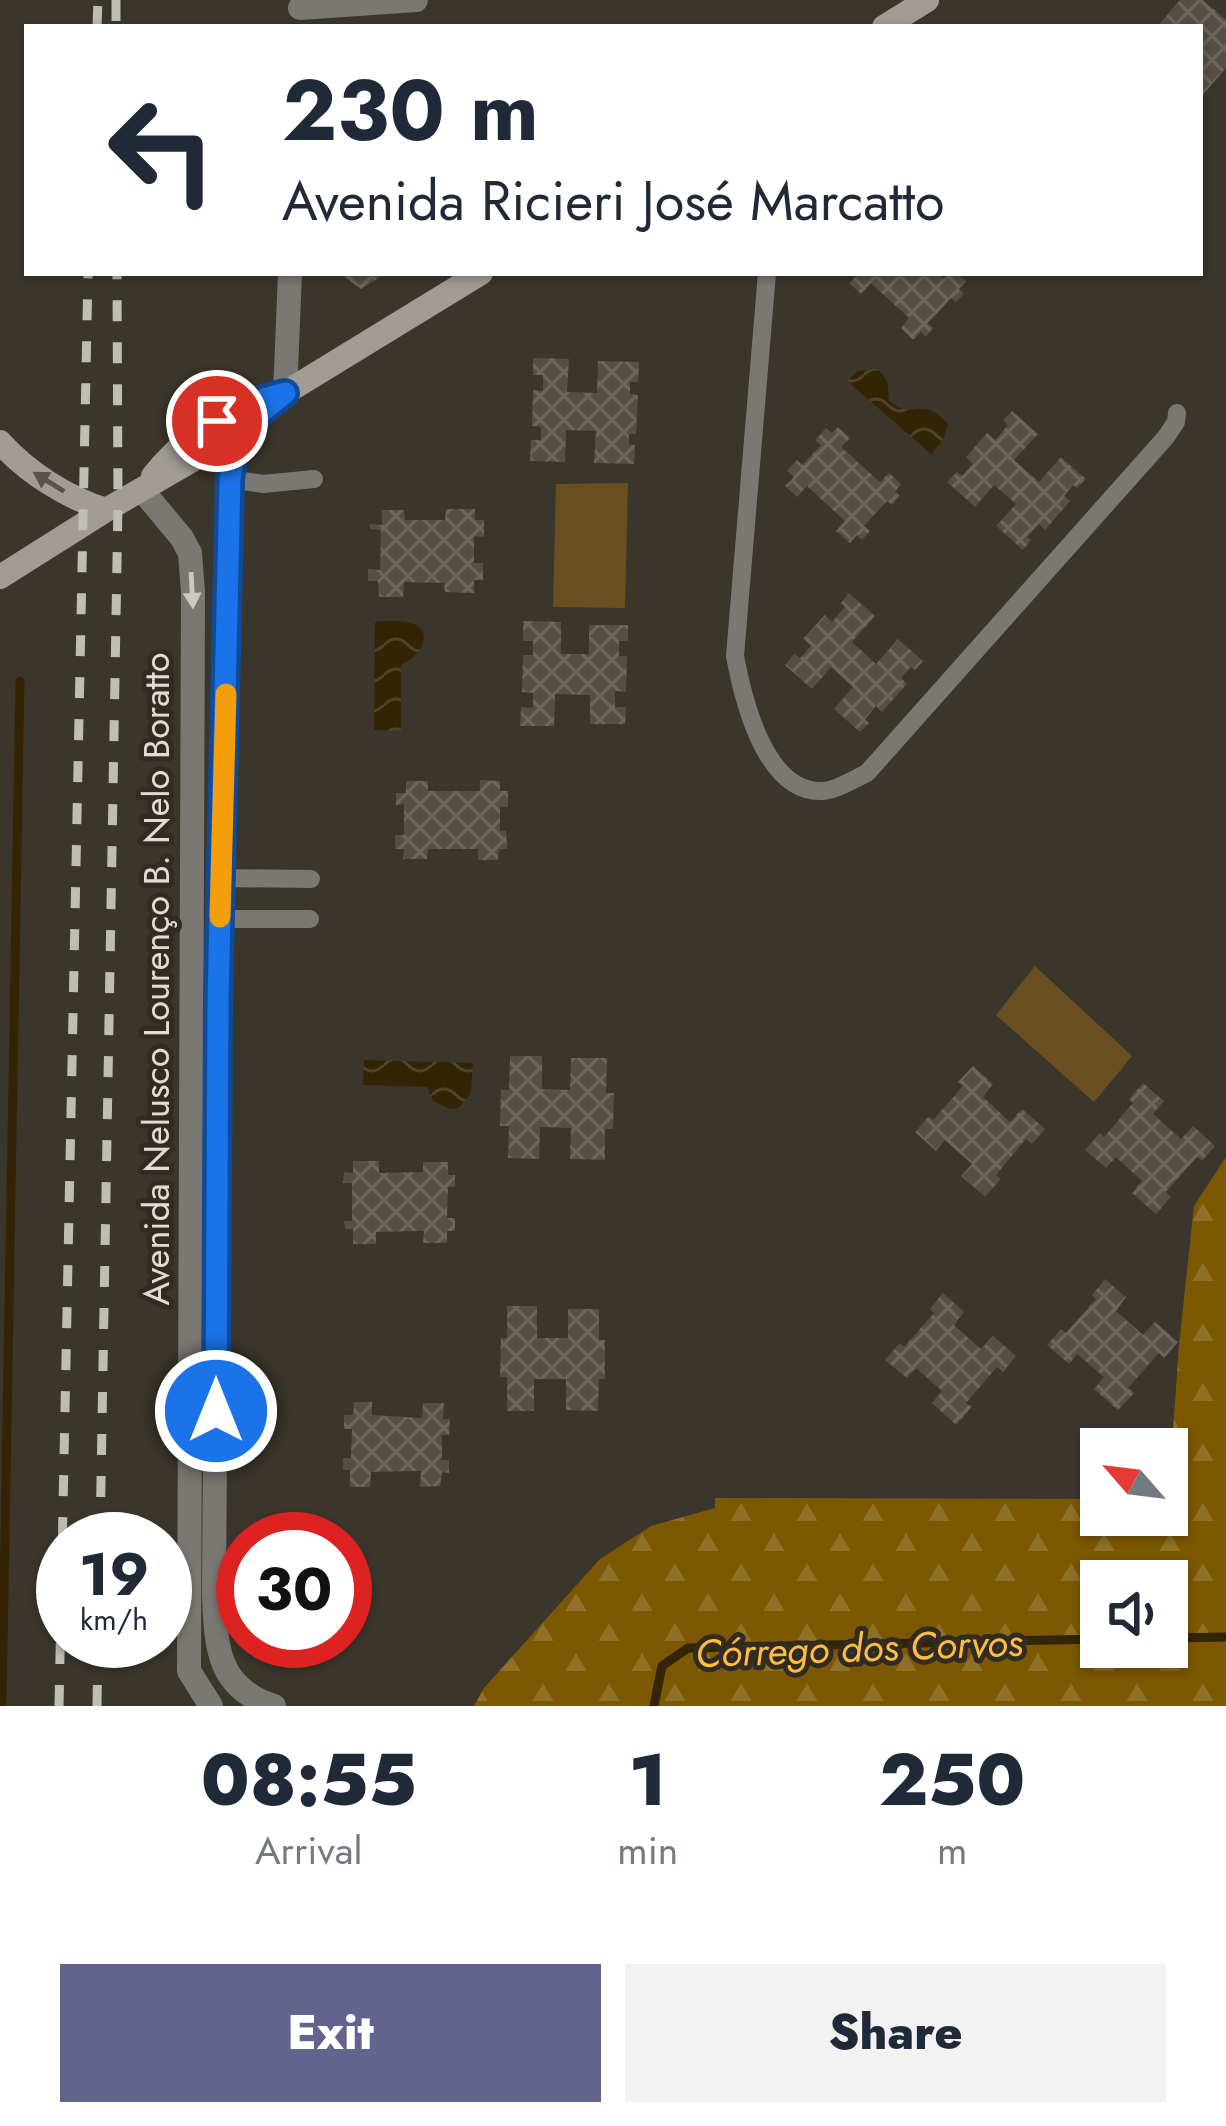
<!DOCTYPE html>
<html lang="en">
<head>
<meta charset="utf-8">
<style>
	body { margin:0; font-family:Jost,sans-serif; background:#f2f2f3; color:#1f2937; height:100vh; display:flex; flex-direction:column; font-size:45px; white-space:nowrap }
	* { box-sizing:border-box; margin:0 }
	p { font-size:39px; color:#747a83 }
	.icon { flex:none; width:66px; height:66px; fill:none; stroke:currentColor; stroke-width:2; stroke-linecap:round; stroke-linejoin:round }
	.map { position:relative; height:1706px; overflow:hidden }
	.panel { display:flex; flex-direction:column; background:#fff; flex:1 }
	.panel>* { flex:none }
	.hud { position:absolute; left:24px; top:24px; width:1179px; height:252px; border-radius:0px; box-shadow:0 3px 9px #0004; background:#fff; color:#1f2937; overflow:hidden }
	.needle { width:78px; rotate:298deg }
	.controls { position:absolute; left:1080px; top:1428px; display:grid; gap:24px }
	.controls a { display:grid; place-items:center; width:108px; height:108px; border-radius:0px; background:#fff; box-shadow:0 3px 9px #0004; font-size:60px }
	.speed { position:absolute; left:36px; top:1512px; display:flex; gap:24px; font-size:60px; font-weight:700; text-align:center }
	.speed>* { display:grid; place-content:center; width:156px; height:156px; border-radius:50%; background:#fff; box-shadow:0 3px 9px #0004; line-height:1 }
	.speed small { font-size:30px; font-weight:400 }
	.speed .limit { border:18px solid #d22; background:#fff; color:#111 }
	.pin { position:absolute; display:grid; place-items:center; width:102px; height:102px; color:#fff; margin:-51px; border:6px solid #fff; border-radius:50%; box-shadow:0 3px 12px #0007 }
	.me { position:absolute; width:132px; margin:-66px; rotate:0deg; stroke-linejoin:round; filter:drop-shadow(0 0 9px #0008) }
	.turn { display:flex; align-items:center; gap:42px; height:252px; padding:0 60px; font-size:54px }
	.turn .icon { width:156px; height:156px; stroke-width:2.5 }
	.turn b { display:block; font-size:84px; line-height:102px }
	.eta { display:flex; justify-content:space-evenly; align-items:center; height:204px; text-align:center }
	.eta b { font-size:72px; font-weight:800; line-height:84px }
	.cta { display:flex; gap:24px; margin-top:auto; padding:24px 60px }
	.cta a { flex:1; height:138px; border-radius:0px; background:#63648e; color:#fff; font-size:48px; font-weight:800; line-height:138px; text-align:center }
	.cta a+a { background:#f2f2f3; color:#1f2937 }
	.map>svg:first-child { display:block }
	.forest { fill:url(#forest-firs); fill-rule:evenodd }
	.park { fill:#6a5020 }
	.water { fill:url(#water-waves) }
	.lines { fill:none; stroke-linecap:round; stroke-linejoin:round }
	.stream { stroke:#342406; stroke-width:9 }
	.building { fill:url(#building-cross-hatch) }
	.service { stroke:#7b7873; stroke-width:18 }
	.minor { stroke:#7b7873; stroke-width:24 }
	.secondary { stroke:#a19c95; stroke-width:24 }
	.rail { stroke:#c0bcb6; stroke-width:9; stroke-dasharray:21 21; stroke-linecap:butt }
	.oneway { fill:#58534b }
	.oneway2 { fill:#ccc9c3 }
	.route-casing { stroke:#114b97; stroke-width:30 }
	.route { stroke:#1a73e8; stroke-width:21 }
	.slow { stroke:#f59e0b; stroke-width:21 }
	.labels { text-anchor:middle; dominant-baseline:central; stroke-width:10; stroke-linejoin:round; paint-order:stroke }
	.street-label { font-size:36px; fill:#e0ddd7; stroke:#312b23 }
	.water-label { font-size:39px; font-style:italic; fill:#febd3e; stroke:#312b23 }
</style>
</head>
<body>
<div class="map">
<svg width="1226" height="1706" viewBox="0 0 1226 1706">
	<defs>
		<pattern id="forest-firs" width="22" height="20" patternUnits="userSpaceOnUse" patternTransform="scale(3)"><rect width="22" height="20" fill="#7c5803"/><path d="M5 1l3.5 6h-7zM16 11l3.5 6h-7z" fill="#8e7027"/></pattern>
		<pattern id="water-waves" width="16" height="10" patternUnits="userSpaceOnUse" patternTransform="scale(3)"><rect width="16" height="10" fill="#342406"/><path d="M0 5q4-4 8 0t8 0" fill="none" stroke="#51432a"/></pattern>
		<pattern id="building-cross-hatch" width="8" height="8" patternUnits="userSpaceOnUse" patternTransform="scale(3)"><rect width="8" height="8" fill="#554f45"/><path d="M0 0l8 8M0 8l8-8" fill="none" stroke="#6d685f"/></pattern>
	</defs>
	<rect width="100%" height="100%" fill="#3b362c"/>
	<path class="forest" d="M1226,1157V1706H474L484,1688L600,1559L651,1526L715,1508V1498L1101,1499V1515H1167L1179,1345L1194,1206ZM1101,1581H1167V1647H1101Z"/>
	<path class="park" d="M628,483L625,608L553,607L556,484Z
		M1035,966L1132,1056L1094,1102L996,1015Z"/>
	<path class="water" d="M876,369C889,377 888,386 889,400C911,423 922,393 948,424L943,440L931,454L847,381L858,371Z
		M375,621C385,622 397,620 407,622C437,628 422,656 401,665V731L374,730Z
		M364,1060L473,1063L471,1093L459,1108L450,1109L433,1101L427,1087L363,1085Z"/>
	<g class="lines">
		<path class="stream" d="M1167,1638L1226,1637
			M2,1706L20,681
			M654,1706L662,1666L688,1648L1101,1639"/>
	</g>
	<path class="building" d="M1180,0H1203L1226,20V68L1200,98V27H1157Z
		M339,273H387L361,289Z
		M859,273H937L944,279L950,273H957L966,281L959,289L964,294L956,302L951,298L928,323L933,328L926,337L921,332L913,340L901,328L909,318L871,283L861,294L849,283Z
		M533,358L569,359L567,392L597,393L598,361L639,362L638,382H630V394L638,395L636,434H629V444L635,445L634,464L594,463L596,431L566,430L565,462L530,461L531,440H541V427L532,426L533,390L543,391V375H533Z
		M1012,411L1038,434L1014,460L1039,482L1061,457L1086,479L1077,488L1073,485L1064,496L1070,501L1045,530L1039,524L1027,537L1031,540L1023,550L996,526L1016,504L994,485L975,507L947,482L957,472L962,476L973,464L966,457L987,433L995,440L1008,425L1003,420Z
		M838,427L850,438L841,447L880,482L889,473L901,484L895,492L900,496L892,505L887,501L864,526L870,531L862,540L857,535L850,543L836,531L845,521L807,486L797,497L785,486L794,477L787,471L797,460L802,465L821,445L815,440L826,428L832,433Z
		M446,509H475V520H484V537L474,536V563H483V580H474V593L445,592L444,583L404,582L403,597H379L378,581H368V569L380,570L381,530L370,529V524L382,525V510H404L405,520H445Z
		M849,593L875,616L852,642L876,664L898,639L923,661L915,670L911,667L901,678L907,684L882,712L876,706L865,719L869,723L860,732L834,709L853,687L831,667L812,689L785,665L794,654L800,658L811,646L803,639L825,615L832,622L845,607L841,603Z
		M523,621L561,622V654H589V625H628V641H619V656H627L626,692L615,691V707H626L625,724H590V695L555,694L554,726H520L521,707L533,708V693L522,692L523,655H533V641H523Z
		M480,780L500,781V791H508V807H500V831H506L507,849H499L498,860H478V849H428L427,859H403L404,849H395V835H404V804L396,805V793H406V781H428V791H480Z
		M510,1056H542V1089L570,1090L571,1058H607L606,1093H614L613,1129H605V1160L570,1159L571,1128L540,1127L539,1159L508,1158L509,1126H500L501,1090H509Z
		M973,1066L993,1084L983,1097L1010,1122L1022,1109L1045,1129L1032,1144L1026,1139L996,1175L1001,1179L985,1197L961,1176L972,1164L945,1140L936,1151L915,1132L929,1116L933,1120L963,1086L958,1082Z
		M1143,1083L1164,1101L1153,1114L1181,1139L1193,1126L1215,1146L1202,1161L1197,1157L1166,1192L1171,1197L1156,1214L1132,1193L1142,1181L1116,1157L1106,1168L1085,1150L1100,1133L1104,1137L1133,1103L1129,1099Z
		M353,1161H379V1173L423,1172V1162H448V1175H455V1187H448L447,1218H455V1231H447V1243H423L424,1231L376,1232V1244H353V1229H345L344,1221H352V1183H343L344,1172L353,1173Z
		M1105,1279L1126,1297L1116,1311L1143,1335L1155,1322L1178,1342L1164,1358L1159,1353L1128,1388L1134,1393L1118,1410L1094,1389L1104,1377L1077,1354L1069,1364L1047,1345L1061,1329L1066,1333L1096,1299L1092,1295Z
		M943,1293L964,1312L954,1325L981,1349L993,1336L1016,1356L1003,1372L997,1367L966,1403L972,1407L956,1425L932,1403L942,1391L916,1368L907,1378L885,1360L900,1343L904,1347L934,1313L930,1309Z
		M507,1306H537V1338H568V1309H599V1340H605V1379H599L598,1411L566,1410V1379H534V1411H507V1377H500L501,1338H507Z
		M354,1402H372V1415L422,1418L423,1403H444L443,1419H450L449,1435H442V1460H449V1473L442,1472L440,1486L420,1487L421,1471L371,1472L370,1487H350V1470H343V1458H351L352,1429H344V1415H353Z"/>
	<g class="lines">
		<path class="service" d="M767,273L735,656C743,699 765,794 823,791C837,790 854,779 867,773L1166,437L1176,422L1177,413
			M230,479L263,484L314,479
			M222,878L311,879
			M220,919H310"/>
		<path class="minor" d="M300,8L416,0
			M285,393L290,273
			M252,419C238,439 233,455 230,479L218,1002L214,1593C216,1645 216,1688 274,1706
			M142,490L182,538L190,553L193,592L189,1671L211,1706"/>
		<path class="secondary" d="M884,27L927,0
			M0,442C28,473 66,497 106,510
			M153,476C179,443 218,413 260,401
			M0,577L106,510L203,454L285,393L481,273"/>
		<path class="rail" d="M116,0V27
			M97,27L98,0
			M100,1539L118,504L117,273
			M59,1706L88,273
			M97,1706L98,1641"/>
	</g>
	<defs><path id="oneway-solid" d="M-6-.8H1V-3.2L6.5 0L1 3.2V.8H-6Z" transform="scale(3)"/></defs>
	<use class="oneway" href="#oneway-solid" transform="translate(49 482) rotate(-148)"/>
	<use class="oneway2" href="#oneway-solid" transform="translate(192 590) rotate(87)"/>
	<g class="lines">
		<defs>
			<path id="route" d="M216,1411L218,1002L230,479C237,430 248,422 285,393L247,404L217,421"/>
		</defs>
		<use href="#route" class="route-casing"/>
		<use href="#route" class="route"/>
		<path class="slow" d="M220,917L226,694"/>
	</g>
	<g class="labels">
		<g class="street-label">
			<text transform="translate(156 979) rotate(-90)">Avenida Nelusco Lourenço B. Nelo Boratto</text>
		</g>
		<g class="water-label">
			<text transform="translate(859 1648) rotate(-2)">Córrego dos Corvos</text>
		</g>
	</g>
</svg>
<div class="controls">
<a><svg class="needle" viewBox="-14 -14 28 28"><path d="M0-13l5 13h-10z" fill="#e53935"/><path d="M0 13l5-13h-10z" fill="#747a83"/></svg></a>
<a><svg class="icon" aria-label="sound" viewBox="0 0 24 24"><path d="M4 9h4l5-4v14l-5-4H4zM17 9q2 3 0 6"/></svg></a>
</div>
<div class="speed"><div>19<small>km/h</small></div><div class="limit">30</div></div>
<div class="pin" style="left:217px;top:421px;background:#d93025"><svg class="icon" aria-label="arrive" viewBox="0 0 24 24"><path d="M6 21V4h12l-3 4 3 4H6"/></svg></div>
<svg class="me" style="left:216px;top:1411px" viewBox="-20 -20 40 40"><circle r="17" fill="#1a73e8" stroke="#fff" stroke-width="3"/><path d="M0-11L8 9 0 5-8 9z" fill="#fff"/></svg>
<div class="hud">
<div class="turn"><svg class="icon" aria-label="left" viewBox="0 0 24 24"><path d="M17 20v-9H6M10 6l-5 5 5 5"/></svg><div><b>230 m</b>Avenida Ricieri José Marcatto</div></div>
</div>
</div>
<section class="panel">
<div class="eta">
<div><b>08:55</b><p>Arrival</p></div>
<div><b>1</b><p>min</p></div>
<div><b>250</b><p>m</p></div>
</div>
<div class="cta"><a>Exit</a><a>Share</a></div>
</section>
</body>
</html>
